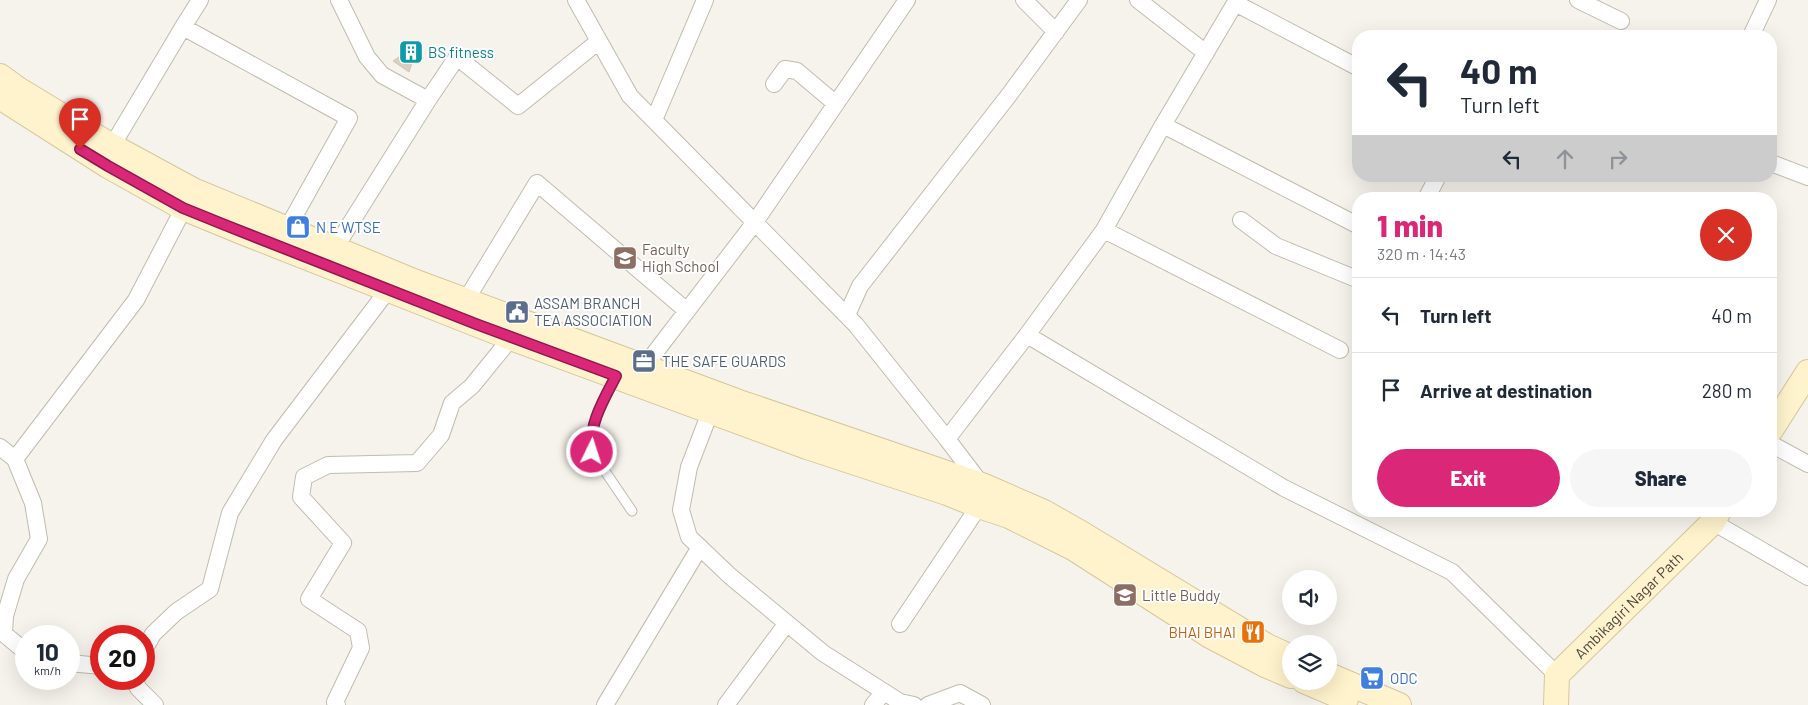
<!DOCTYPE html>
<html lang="en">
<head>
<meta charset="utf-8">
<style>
	body { margin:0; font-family:Barlow,sans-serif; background:#f6f6f7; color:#1f2937; height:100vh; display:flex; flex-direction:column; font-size:19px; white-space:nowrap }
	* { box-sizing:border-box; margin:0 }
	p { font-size:16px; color:#747a83 }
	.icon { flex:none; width:28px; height:28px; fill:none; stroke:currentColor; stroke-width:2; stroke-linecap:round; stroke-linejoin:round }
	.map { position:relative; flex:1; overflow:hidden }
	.details { position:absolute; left:1352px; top:192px; width:425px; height:325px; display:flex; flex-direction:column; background:#fff; border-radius:20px; box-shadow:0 5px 20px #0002 }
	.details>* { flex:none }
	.guide { position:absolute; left:1352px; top:30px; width:425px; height:152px; border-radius:20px; box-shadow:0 5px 20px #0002; background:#fff; color:#1f2937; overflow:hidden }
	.tools { position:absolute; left:1282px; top:570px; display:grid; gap:10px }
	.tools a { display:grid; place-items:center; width:55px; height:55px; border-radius:50%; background:#fff; box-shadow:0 5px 20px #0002; font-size:25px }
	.speed { position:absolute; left:15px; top:625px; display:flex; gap:10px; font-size:25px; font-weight:700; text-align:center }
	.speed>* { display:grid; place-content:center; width:65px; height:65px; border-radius:50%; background:#fff; box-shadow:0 5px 20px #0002; line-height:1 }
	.speed small { font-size:12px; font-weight:400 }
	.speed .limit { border:8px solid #d22; background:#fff; color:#111 }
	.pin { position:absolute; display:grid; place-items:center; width:42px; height:42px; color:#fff; margin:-51px -21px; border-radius:50% 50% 50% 0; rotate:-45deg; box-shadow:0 0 5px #0007 }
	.pin .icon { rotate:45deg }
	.me { position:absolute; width:55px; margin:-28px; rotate:4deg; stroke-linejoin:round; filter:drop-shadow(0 0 4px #0008) }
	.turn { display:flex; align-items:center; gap:18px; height:105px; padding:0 25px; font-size:22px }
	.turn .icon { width:65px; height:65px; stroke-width:2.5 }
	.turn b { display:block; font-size:35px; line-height:42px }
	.lanes { display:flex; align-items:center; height:48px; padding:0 25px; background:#0003; justify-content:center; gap:25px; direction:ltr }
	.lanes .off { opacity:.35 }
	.round { display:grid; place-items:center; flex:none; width:52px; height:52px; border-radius:26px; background:#f6f6f7 }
	.head { display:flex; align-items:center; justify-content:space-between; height:85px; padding:0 25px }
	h1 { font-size:30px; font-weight:800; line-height:38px; color:#db2777 }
	.cta { display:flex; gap:10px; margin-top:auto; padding:10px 25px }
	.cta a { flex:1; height:58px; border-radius:30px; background:#db2777; color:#fff; font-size:20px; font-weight:800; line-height:58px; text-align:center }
	.cta a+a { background:#f6f6f7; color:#1f2937 }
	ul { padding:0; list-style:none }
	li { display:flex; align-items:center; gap:15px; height:75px; padding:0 25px; border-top:1px solid #e0e1e3 }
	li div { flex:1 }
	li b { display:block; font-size:19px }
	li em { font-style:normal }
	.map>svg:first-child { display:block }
	.building { fill:#d8cfc1; stroke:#d3c7b4 }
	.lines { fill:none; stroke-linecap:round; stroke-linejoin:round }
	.lane-casing { stroke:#c2bbae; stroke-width:11 }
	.street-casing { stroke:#c2bbae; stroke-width:18 }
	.secondary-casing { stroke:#d6c79b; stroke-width:26 }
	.lane { stroke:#fff; stroke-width:9 }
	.street { stroke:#fff; stroke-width:16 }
	.secondary { stroke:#fff3cd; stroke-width:24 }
	.route-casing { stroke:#8e194d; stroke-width:12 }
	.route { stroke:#db2777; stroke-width:9 }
	.labels { text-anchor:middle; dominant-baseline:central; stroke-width:4; stroke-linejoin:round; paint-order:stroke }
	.culture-label { font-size:15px; fill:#0d838f; stroke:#fff; text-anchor:start }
	.shop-label { font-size:15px; fill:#366cbe; stroke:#fff; text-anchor:start }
	.education-label { font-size:15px; fill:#785e54; stroke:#fff; text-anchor:start }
	.service-label { font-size:15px; fill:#4e5e75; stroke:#fff; text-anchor:start }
	.street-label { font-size:15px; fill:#4b4439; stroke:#fff }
	.food-label { font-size:15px; fill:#c56008; stroke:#fff; text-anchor:end }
</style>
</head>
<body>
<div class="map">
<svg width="1808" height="705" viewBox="0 0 1808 705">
	<rect width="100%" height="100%" fill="#f6f3ec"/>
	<path class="building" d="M419,43L409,72L393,61Z"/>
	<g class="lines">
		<defs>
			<path id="lane" d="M615,378C603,401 588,426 592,452L632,511"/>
			<path id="street" d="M200,0L183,27L349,118L287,229
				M339,0L367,57L382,75L428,100
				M576,0L630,96L856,325L947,439L982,485L979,506L900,624
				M1024,0L1056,32
				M1138,0L1206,53
				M1578,0L1621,21
				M1235,3L1359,68
				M1751,36L1768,0
				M774,84L785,69L797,71L836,104
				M654,120L705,0
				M1163,125L1359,226
				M112,146L183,27
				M1771,163L1808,177
				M1426,199L1438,176
				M1241,220L1276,246L1359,280
				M1104,230L1340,350
				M335,248L428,100L457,57L518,106L599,41
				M466,300L537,183L687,311
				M847,315L860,286L1009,95L1079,0
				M1027,335L1284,488L1452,572L1557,675
				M644,367L755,222L907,0
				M714,402L689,467L681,510L689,537L730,576L823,653L900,702L914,705
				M947,439L1027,335L1104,230L1163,125L1237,0
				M1771,444L1808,464
				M0,447L15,459
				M1713,522L1808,577
				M144,650L153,634L176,612L210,589L230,513L274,440L388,290
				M26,652L4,634L5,616L16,579L39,539L33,503L15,459L136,300L188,200
				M69,663L101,666
				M135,679L138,688L155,705
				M337,705L335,702L361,648L358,631L309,599L343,543L301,497L304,477L328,465L417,463L441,435L452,403L472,386L511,338
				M605,705L700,547
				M726,705L787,623
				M873,705L884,692
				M928,705L960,693L982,705"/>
			<g id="secondary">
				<path d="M0,76L18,89L112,146L193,190L416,282L739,402L982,485L1044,512L1081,533L1267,646L1291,657"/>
				<path d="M0,97L108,166L183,208L239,231L511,338L807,447L947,493L979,506L1009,516L1073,548L1210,636L1265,665L1291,676"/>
				<path d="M1771,430L1808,372"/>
				<path d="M1329,675L1399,705"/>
				<path d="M1304,681L1346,699"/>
				<path id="s1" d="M1556,705L1557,675L1713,522L1719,511"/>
			</g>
		</defs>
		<use href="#lane" class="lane-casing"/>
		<use href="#street" class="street-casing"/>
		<use href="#secondary" class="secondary-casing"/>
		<use href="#lane" class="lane"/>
		<use href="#street" class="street"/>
		<use href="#secondary" class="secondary"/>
	</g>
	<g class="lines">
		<defs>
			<path id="route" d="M80,149L108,166L183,208L225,225L476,324L616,376C604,399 588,425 592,452"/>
		</defs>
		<use href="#route" class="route-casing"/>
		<use href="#route" class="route"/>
	</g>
	<defs>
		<symbol id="building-square" viewBox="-11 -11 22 22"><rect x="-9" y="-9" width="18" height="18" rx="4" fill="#0f9aa8" stroke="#fff"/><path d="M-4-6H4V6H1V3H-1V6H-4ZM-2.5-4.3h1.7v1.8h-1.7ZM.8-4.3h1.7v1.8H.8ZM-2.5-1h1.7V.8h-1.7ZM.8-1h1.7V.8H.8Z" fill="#fff"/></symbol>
		<symbol id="shop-square" viewBox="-11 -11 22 22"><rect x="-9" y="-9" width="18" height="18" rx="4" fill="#3f7fe0" stroke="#fff"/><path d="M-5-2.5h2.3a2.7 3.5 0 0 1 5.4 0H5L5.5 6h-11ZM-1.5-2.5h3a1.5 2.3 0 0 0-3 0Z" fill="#fff"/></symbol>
		<symbol id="school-square" viewBox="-11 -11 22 22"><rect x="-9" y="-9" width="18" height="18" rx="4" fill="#8d6e63" stroke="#fff"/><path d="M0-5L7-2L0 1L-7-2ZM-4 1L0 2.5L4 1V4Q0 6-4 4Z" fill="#fff"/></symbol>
		<symbol id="civic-square" viewBox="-11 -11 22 22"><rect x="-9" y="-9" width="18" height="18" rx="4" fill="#5c6f8a" stroke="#fff"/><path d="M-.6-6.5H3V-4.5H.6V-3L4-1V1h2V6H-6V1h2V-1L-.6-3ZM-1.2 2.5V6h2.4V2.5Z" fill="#fff"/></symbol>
		<symbol id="office-square" viewBox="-11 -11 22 22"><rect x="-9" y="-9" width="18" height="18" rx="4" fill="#5c6f8a" stroke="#fff"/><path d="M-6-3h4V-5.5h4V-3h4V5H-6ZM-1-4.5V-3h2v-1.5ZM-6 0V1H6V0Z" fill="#fff"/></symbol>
		<symbol id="restaurant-square" viewBox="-11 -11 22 22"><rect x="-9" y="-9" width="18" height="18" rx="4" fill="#e8710a" stroke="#fff"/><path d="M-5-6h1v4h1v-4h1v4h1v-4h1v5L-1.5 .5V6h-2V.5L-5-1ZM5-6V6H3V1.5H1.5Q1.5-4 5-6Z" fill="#fff"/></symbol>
		<symbol id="supermarket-square" viewBox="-11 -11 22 22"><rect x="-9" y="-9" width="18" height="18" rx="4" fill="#3f7fe0" stroke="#fff"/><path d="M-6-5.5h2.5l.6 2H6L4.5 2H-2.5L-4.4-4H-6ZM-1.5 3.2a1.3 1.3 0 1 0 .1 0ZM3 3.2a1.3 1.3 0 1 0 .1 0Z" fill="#fff"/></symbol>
	</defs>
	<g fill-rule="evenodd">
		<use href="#building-square" x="397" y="38" width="28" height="28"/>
		<use href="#shop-square" x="284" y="213" width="28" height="28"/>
		<use href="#school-square" x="611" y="244" width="28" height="28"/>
		<use href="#civic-square" x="503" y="298" width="28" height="28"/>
		<use href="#office-square" x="630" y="347" width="28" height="28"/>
		<use href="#school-square" x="1111" y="581" width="28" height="28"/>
		<use href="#restaurant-square" x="1239" y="618" width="28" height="28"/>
		<use href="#supermarket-square" x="1358" y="664" width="28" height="28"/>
	</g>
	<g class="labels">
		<g class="culture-label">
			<text x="428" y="52">BS fitness</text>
		</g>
		<g class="shop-label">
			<text x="316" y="227">N E WTSE</text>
			<text x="1390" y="678">ODC</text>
		</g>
		<g class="education-label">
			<text x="642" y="249">Faculty<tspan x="642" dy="17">High School</tspan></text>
			<text x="1142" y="595">Little Buddy</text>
		</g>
		<g class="service-label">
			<text x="534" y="303">ASSAM BRANCH<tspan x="534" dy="17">TEA ASSOCIATION</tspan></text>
			<text x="662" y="361">THE SAFE GUARDS</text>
		</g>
		<g class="street-label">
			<text stroke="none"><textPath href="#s1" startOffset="130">Ambikagiri Nagar Path</textPath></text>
		</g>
		<g class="food-label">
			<text x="1236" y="632">BHAI BHAI</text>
		</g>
	</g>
</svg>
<div class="tools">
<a><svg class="icon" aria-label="sound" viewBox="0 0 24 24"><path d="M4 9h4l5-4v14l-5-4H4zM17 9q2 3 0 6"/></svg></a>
<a><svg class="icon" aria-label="layers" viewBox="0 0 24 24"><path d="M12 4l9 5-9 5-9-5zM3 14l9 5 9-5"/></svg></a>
</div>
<div class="speed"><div>10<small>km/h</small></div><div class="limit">20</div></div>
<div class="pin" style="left:80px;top:149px;background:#d93025"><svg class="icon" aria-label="arrive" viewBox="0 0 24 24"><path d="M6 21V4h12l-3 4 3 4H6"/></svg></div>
<svg class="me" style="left:592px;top:452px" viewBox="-20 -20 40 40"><circle r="17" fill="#db2777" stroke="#fff" stroke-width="3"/><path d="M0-11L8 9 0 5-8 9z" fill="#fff"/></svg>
<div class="guide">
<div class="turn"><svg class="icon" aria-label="left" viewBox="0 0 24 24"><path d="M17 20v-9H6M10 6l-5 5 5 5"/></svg><div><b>40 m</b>Turn left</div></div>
<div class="lanes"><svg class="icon" aria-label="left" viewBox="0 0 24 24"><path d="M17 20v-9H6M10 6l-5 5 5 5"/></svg><svg class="icon off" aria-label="ahead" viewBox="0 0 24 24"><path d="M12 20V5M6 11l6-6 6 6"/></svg><svg class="icon off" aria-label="right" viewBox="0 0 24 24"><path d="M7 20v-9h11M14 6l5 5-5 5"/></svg></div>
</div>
<section class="details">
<div class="head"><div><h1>1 min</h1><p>320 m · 14:43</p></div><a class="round" style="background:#d93025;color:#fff"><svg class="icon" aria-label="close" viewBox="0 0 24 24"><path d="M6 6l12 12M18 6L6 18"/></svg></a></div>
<ul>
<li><svg class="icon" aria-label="left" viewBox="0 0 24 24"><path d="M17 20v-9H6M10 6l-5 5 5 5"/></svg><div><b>Turn left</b></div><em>40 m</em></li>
<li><svg class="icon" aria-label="arrive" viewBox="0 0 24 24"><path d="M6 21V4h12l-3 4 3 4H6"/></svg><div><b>Arrive at destination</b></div><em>280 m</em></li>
</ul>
<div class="cta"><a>Exit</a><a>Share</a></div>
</section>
</div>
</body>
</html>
